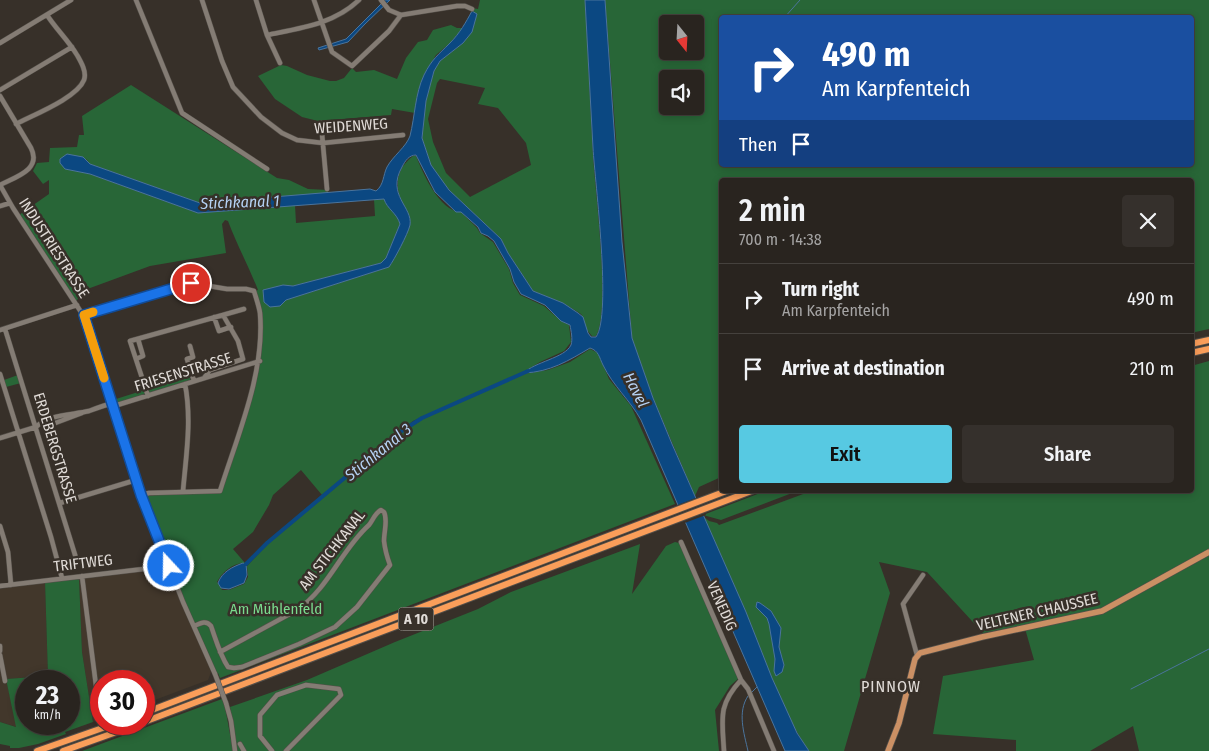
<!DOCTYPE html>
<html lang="en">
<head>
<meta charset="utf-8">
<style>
	body { margin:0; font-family:"Fira Sans Condensed",sans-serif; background:#35302c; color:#f1f3f6; height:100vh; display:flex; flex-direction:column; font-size:19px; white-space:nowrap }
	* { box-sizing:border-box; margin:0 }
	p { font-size:16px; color:#a5a4a4 }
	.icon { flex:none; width:28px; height:28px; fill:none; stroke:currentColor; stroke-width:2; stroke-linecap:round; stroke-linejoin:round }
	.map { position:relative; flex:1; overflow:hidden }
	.sheet { position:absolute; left:719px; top:178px; width:475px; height:315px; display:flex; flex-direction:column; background:#29241f; border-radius:5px; box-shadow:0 2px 8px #0003,0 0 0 1px #45413d }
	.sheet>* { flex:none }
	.top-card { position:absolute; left:719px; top:15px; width:475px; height:152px; border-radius:5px; box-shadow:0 2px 8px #0003,0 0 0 1px #45413d; background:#1a4fa0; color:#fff; overflow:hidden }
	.needle { width:32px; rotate:162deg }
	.buttons { position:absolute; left:659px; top:15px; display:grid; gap:10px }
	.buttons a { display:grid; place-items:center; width:45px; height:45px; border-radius:5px; background:#29241f; box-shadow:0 2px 8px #0003,0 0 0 1px #45413d; font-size:25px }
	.speed { position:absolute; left:15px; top:670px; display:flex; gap:10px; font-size:25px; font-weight:700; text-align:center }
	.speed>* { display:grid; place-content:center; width:65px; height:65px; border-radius:50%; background:#29241f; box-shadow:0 2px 8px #0003,0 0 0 1px #45413d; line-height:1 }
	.speed small { font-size:12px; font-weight:400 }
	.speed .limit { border:8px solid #d22; background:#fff; color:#111 }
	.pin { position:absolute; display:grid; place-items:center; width:42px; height:42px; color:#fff; margin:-21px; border:2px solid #fff; border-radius:50%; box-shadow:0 1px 5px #0007 }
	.me { position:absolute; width:55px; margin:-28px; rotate:339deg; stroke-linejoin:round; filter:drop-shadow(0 0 4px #0008) }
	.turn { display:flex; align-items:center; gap:18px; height:105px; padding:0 20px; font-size:22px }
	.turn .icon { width:65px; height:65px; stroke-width:2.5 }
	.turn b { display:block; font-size:35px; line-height:42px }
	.then { display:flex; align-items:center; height:48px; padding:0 20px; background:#0003; gap:10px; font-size:19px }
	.round { display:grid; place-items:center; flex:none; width:52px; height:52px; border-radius:5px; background:#35302c }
	.summary { display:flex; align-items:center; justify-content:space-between; height:85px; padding:0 20px }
	h1 { font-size:30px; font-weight:600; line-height:38px }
	.primary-button { display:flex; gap:10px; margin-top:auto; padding:10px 20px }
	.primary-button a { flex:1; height:58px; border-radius:5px; background:#57c9e2; color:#111; font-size:20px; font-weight:600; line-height:58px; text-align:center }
	.primary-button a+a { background:#35302c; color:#f1f3f6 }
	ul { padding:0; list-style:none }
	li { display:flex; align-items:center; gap:15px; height:70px; padding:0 20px; border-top:1px solid #45413d }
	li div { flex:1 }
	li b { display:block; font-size:19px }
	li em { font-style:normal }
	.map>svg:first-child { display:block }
	.built { fill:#42372b }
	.green { fill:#286637; fill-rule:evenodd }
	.water { fill:#0b4882; stroke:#4b749c }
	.pier { fill:#373029 }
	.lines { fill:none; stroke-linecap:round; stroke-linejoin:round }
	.stream { stroke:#4b749c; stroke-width:1 }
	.canal { stroke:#0b4882; stroke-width:4 }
	.minor-casing { stroke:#544f49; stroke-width:5.5 }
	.major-casing { stroke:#544f49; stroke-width:7 }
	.highway-casing { stroke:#544f49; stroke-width:8 }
	.minor { stroke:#847c74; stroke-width:4.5 }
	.major { stroke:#cb9064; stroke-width:5.5 }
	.highway { stroke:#fa9e5a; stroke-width:6 }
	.minor-bridge-casing { stroke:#544f49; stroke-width:5.5; stroke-linecap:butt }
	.minor-bridge { stroke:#847c74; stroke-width:4.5 }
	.route-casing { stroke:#114b97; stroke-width:12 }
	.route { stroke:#1a73e8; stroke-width:9 }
	.slow { stroke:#f59e0b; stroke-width:9 }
	.labels { text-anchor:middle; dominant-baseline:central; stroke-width:5; stroke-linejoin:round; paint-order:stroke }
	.shield { fill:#373029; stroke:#ada8a3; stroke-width:1 }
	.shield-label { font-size:14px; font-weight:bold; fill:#e0dbd7 }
	.street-label { font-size:15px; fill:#e0dbd7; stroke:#373029 }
	.park-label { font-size:15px; fill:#7adb8e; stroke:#373029 }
	.water-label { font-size:16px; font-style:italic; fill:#b5d2f4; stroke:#373029 }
	.neighbourhood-label { font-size:16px; letter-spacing:1px; fill:#e0dbd7; stroke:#373029 }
</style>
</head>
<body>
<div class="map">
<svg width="1209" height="751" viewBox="0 0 1209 751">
	<rect width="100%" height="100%" fill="#373029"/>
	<path class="built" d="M168,569L208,661L211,672L208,680L144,704V681H101V719L93,722L82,652L79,578Z
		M45,582L48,676L6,679L17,727L0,722V589Z"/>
	<path class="green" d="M480,0H585C588,52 590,104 593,155C595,190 611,312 596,336H592L586,329L583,317L581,314L563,303L533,291L508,253L501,239L453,194L438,177L431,165L422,138L426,101L434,71L440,61L463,43L472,8L478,9ZM440,79L485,88L478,104L498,108L526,143L531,165L470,197L446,173L433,142L428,119L437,83Z
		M605,0H1209V329L1191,333V180H721V477L699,487L695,496L653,398L632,338ZM721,18H1191V165H721ZM668,24H695V51H668ZM668,79H695V106H668Z
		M451,25L457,28H463L451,42L436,55L424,75L418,92L415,113L392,109L391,115L318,121L302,117L275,99L258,76L281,65L287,66L307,75L330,81H336L344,78L352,68L356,72L374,70L397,79L406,58L418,42L427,40L433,30Z
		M131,85L277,178L289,180L308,189L328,190V193L200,203L90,164L86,159L76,171L90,174L198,213L295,205L296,223L375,216L374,199L384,198C388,208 397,213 400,224L386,258L381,263L293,286L283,285L263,290L264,302L280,306L286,300L389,267L410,225C400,200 387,176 413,156H416C423,173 439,211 461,212L477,228L480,233L493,242L509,269L513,283L520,295L544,306L561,321L569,325L571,342L564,351L540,362L522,373L413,421L322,495L301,470L273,495L269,505L253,532L233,549L245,563C234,562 222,572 217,582L222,590H229L244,584L248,577L247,566L268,544L397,436L423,419L523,374L548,370L570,362L590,349L598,353L609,379L631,406L675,504L220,678L218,673H216L189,613L144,496L221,490L254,387L261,360V327L255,291L258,290C249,267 237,245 228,221L225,220L222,224L226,253L150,266L82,291L76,302L19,215L49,194V180L43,184L33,171L37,163L49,162L50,148L77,147L79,135H84L82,116Z
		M1209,361V751H1139L1133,726L1090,751H1016V740L933,734L943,676L1034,660L1024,625L983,633L927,572L879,562L890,593L844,751H809C781,712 764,655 745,612C732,581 717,548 704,517L709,521L717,523L719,525L814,490H1191V366Z
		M18,375L21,383L6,387L4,380Z
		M189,376L191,381L118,404L116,399Z
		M768,490H800L721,520L703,515Z
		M675,542L679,543L739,678L730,686L715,710L719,751H82L222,699L225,707L232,745L236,744L230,707L307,680L395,642L478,609L511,592L640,544L632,594L666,546Z
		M79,578L82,652L93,722L65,732L66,734L38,744L19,748H10V746L0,744V722L16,727L6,679L48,676L45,582ZM26,681H69V724H26Z"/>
	<path class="water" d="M385,0H390L365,24L348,42L319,50L318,48L346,39Z
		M585,0H605L622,242L632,338L653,398L672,444L746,612L772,678L797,733L809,751H785L641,420C630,400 613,386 603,365C599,357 599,351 590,348C568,361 550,372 524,373C534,362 565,358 571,345C573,339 571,331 570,325L561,321L545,305L521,294L514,282L510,269L494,241L488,236L481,233L478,227L461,212H456L435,192L416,155C409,155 405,161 402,167C386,195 413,207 410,225C408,234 394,260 389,267L286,300L280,306L270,307L264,302L263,290L283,285L293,286L381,263L386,258L400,224C397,213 387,209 384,199L198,213L90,174L65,169L60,163V159L67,154L83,157L90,164L200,203L370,189L376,191C384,185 383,175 387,167C393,156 406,147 410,136C415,116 415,94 424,75C432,59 438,55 450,43C460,33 466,22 472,11L477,14L472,32L463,43L440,61L434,71L426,101L422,138L431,165L449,190L501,239L508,253L533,291L563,303L578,313L583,317L588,333L591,337H596C612,315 595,182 593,148C590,99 588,49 585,0Z
		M243,563L246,564L247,575L244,583L229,589L221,588L218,583C222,572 232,567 243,563Z
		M757,602L760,603L771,611L781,628L779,647L784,665L782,672L776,676L774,671L775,659L769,624L767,618L756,607Z"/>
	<path class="pier" d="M698,497L706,515L682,524L675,506Z"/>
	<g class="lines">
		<path class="stream" d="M784,18L800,0
			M1131,689L1209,649
			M751,693L757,687
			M748,751C744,733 737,712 748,696"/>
		<path class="canal" d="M246,564L267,543L397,434L422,418L528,371"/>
		<defs>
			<path id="minor" d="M136,0L182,113L267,169
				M202,0L222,61L233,87L261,117L282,133L297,140L323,143L403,135
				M256,0L267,35L280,63
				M314,0L332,52L352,66L389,31L401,15
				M381,0L389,10L401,15L457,6H465L472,9
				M267,35C301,28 334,24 359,0
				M0,43L71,0
				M0,90L72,47
				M0,96L31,148C42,170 15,177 0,185
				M321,123L327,189
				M16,124C33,115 77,98 84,80C87,72 81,62 77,55C68,40 56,29 47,15
				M0,185L13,208L83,315L141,495L183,602L215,674
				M0,206L10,203
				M83,315L191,283L227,289H246L254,291C256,298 259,306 260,313C265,373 238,434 220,491L149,493L141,495
				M223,315L244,309
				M214,317L219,331L231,327
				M5,329L76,558L74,560L59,562
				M0,330L77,305
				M190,346L193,357L187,359L194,381
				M136,359L143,356L138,339
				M0,374L51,537L62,578
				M148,396L130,341L223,315L238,341L243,359L210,370L204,378
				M114,406L260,361
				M50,425L82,413
				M0,438L36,427C48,414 73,415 89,411C97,408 105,405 113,403
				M183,491C186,456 192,420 185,384
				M60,503L136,480
				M0,526L8,552L11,585
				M681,542L741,680L748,689L774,751
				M82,576L99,709
				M0,586L169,566
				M194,626C201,623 206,620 211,626C216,640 220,655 228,667L234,668L242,667L299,644L335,627L357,607L390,565C387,557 385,550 384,541C384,531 388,520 384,512L381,510C375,513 373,520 369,525C341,550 329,588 297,610L220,652
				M0,646V651
				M0,655L5,681
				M917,655L903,604L923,575
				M226,703L231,721L235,751
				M240,744L244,751
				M272,751L260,736V715L277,695L306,685L339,689L341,695L286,751
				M724,751C722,718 718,705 741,680"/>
			<path id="major" d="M888,751L899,723L915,659L920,653L982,637L1102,611L1209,552"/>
			<path id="highway" d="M1191,344L1209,340
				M1191,353L1209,349
				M144,713L729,490
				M144,722L754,490
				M37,751L114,724
				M63,751L139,724"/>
		</defs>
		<use href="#minor" class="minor-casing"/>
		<use href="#major" class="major-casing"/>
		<use href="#highway" class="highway-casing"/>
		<use href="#minor" class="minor"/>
		<use href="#major" class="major"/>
		<use href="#highway" class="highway"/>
		<defs>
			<path id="minor-bridge" d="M215,674L226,703"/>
		</defs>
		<use href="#minor-bridge" class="minor-bridge-casing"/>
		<use href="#minor-bridge" class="minor-bridge"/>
	</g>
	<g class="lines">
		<defs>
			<path id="route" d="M169,566L141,495L84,315L191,283"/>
		</defs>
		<use href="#route" class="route-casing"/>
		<use href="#route" class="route"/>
		<path class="slow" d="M93,312L84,315L104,378"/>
	</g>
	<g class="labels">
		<rect class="shield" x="398.5" y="607.5" width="35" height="23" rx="4"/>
		<g class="shield-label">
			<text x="416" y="619">A 10</text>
		</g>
		<g class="street-label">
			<text transform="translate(351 126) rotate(-4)">WEIDENWEG</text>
			<text transform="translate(54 248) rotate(57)">INDUSTRIESTRASSE</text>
			<text transform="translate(183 372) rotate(-17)">FRIESENSTRASSE</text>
			<text transform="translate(55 448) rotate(73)">ERDEBERGSTRASSE</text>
			<text transform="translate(332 550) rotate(-52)">AM STICHKANAL</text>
			<text transform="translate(83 563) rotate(-7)">TRIFTWEG</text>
			<text transform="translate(722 606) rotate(66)">VENEDIG</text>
			<text transform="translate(1037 612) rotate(-13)">VELTENER CHAUSSEE</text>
		</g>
		<g class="park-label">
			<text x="276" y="609">Am Mühlenfeld</text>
		</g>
		<g class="water-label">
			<text transform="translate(240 202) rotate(-2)">Stichkanal 1</text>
			<text transform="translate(636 390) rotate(63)">Havel</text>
			<text transform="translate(378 452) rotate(-39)">Stichkanal 3</text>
		</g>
		<g class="neighbourhood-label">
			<text x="891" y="686">PINNOW</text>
		</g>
	</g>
</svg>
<div class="buttons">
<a><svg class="needle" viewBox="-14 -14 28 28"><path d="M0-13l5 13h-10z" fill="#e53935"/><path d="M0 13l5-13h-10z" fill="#a5a4a4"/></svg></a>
<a><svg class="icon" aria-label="sound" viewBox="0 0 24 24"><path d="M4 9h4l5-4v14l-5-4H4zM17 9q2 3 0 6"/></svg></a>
</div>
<div class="speed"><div>23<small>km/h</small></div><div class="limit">30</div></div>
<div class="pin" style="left:191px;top:283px;background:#d93025"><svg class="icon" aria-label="arrive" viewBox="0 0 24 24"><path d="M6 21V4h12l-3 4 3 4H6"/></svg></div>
<svg class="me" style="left:169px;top:566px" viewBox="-20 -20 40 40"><circle r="17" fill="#1a73e8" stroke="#fff" stroke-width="3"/><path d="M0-11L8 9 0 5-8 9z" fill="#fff"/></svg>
<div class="top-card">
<div class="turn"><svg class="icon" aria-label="right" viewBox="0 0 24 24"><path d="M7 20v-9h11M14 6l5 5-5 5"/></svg><div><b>490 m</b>Am Karpfenteich</div></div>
<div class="then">Then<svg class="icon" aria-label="arrive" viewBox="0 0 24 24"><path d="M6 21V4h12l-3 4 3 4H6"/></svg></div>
</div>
<section class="sheet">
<div class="summary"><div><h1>2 min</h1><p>700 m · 14:38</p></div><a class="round"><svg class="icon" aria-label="close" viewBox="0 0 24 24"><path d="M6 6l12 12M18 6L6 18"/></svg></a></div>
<ul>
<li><svg class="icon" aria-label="right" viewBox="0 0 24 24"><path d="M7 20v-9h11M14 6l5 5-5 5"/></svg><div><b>Turn right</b><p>Am Karpfenteich</p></div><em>490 m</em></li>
<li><svg class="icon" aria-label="arrive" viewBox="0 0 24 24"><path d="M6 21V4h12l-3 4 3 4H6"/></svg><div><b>Arrive at destination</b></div><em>210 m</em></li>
</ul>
<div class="primary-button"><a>Exit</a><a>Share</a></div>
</section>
</div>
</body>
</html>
